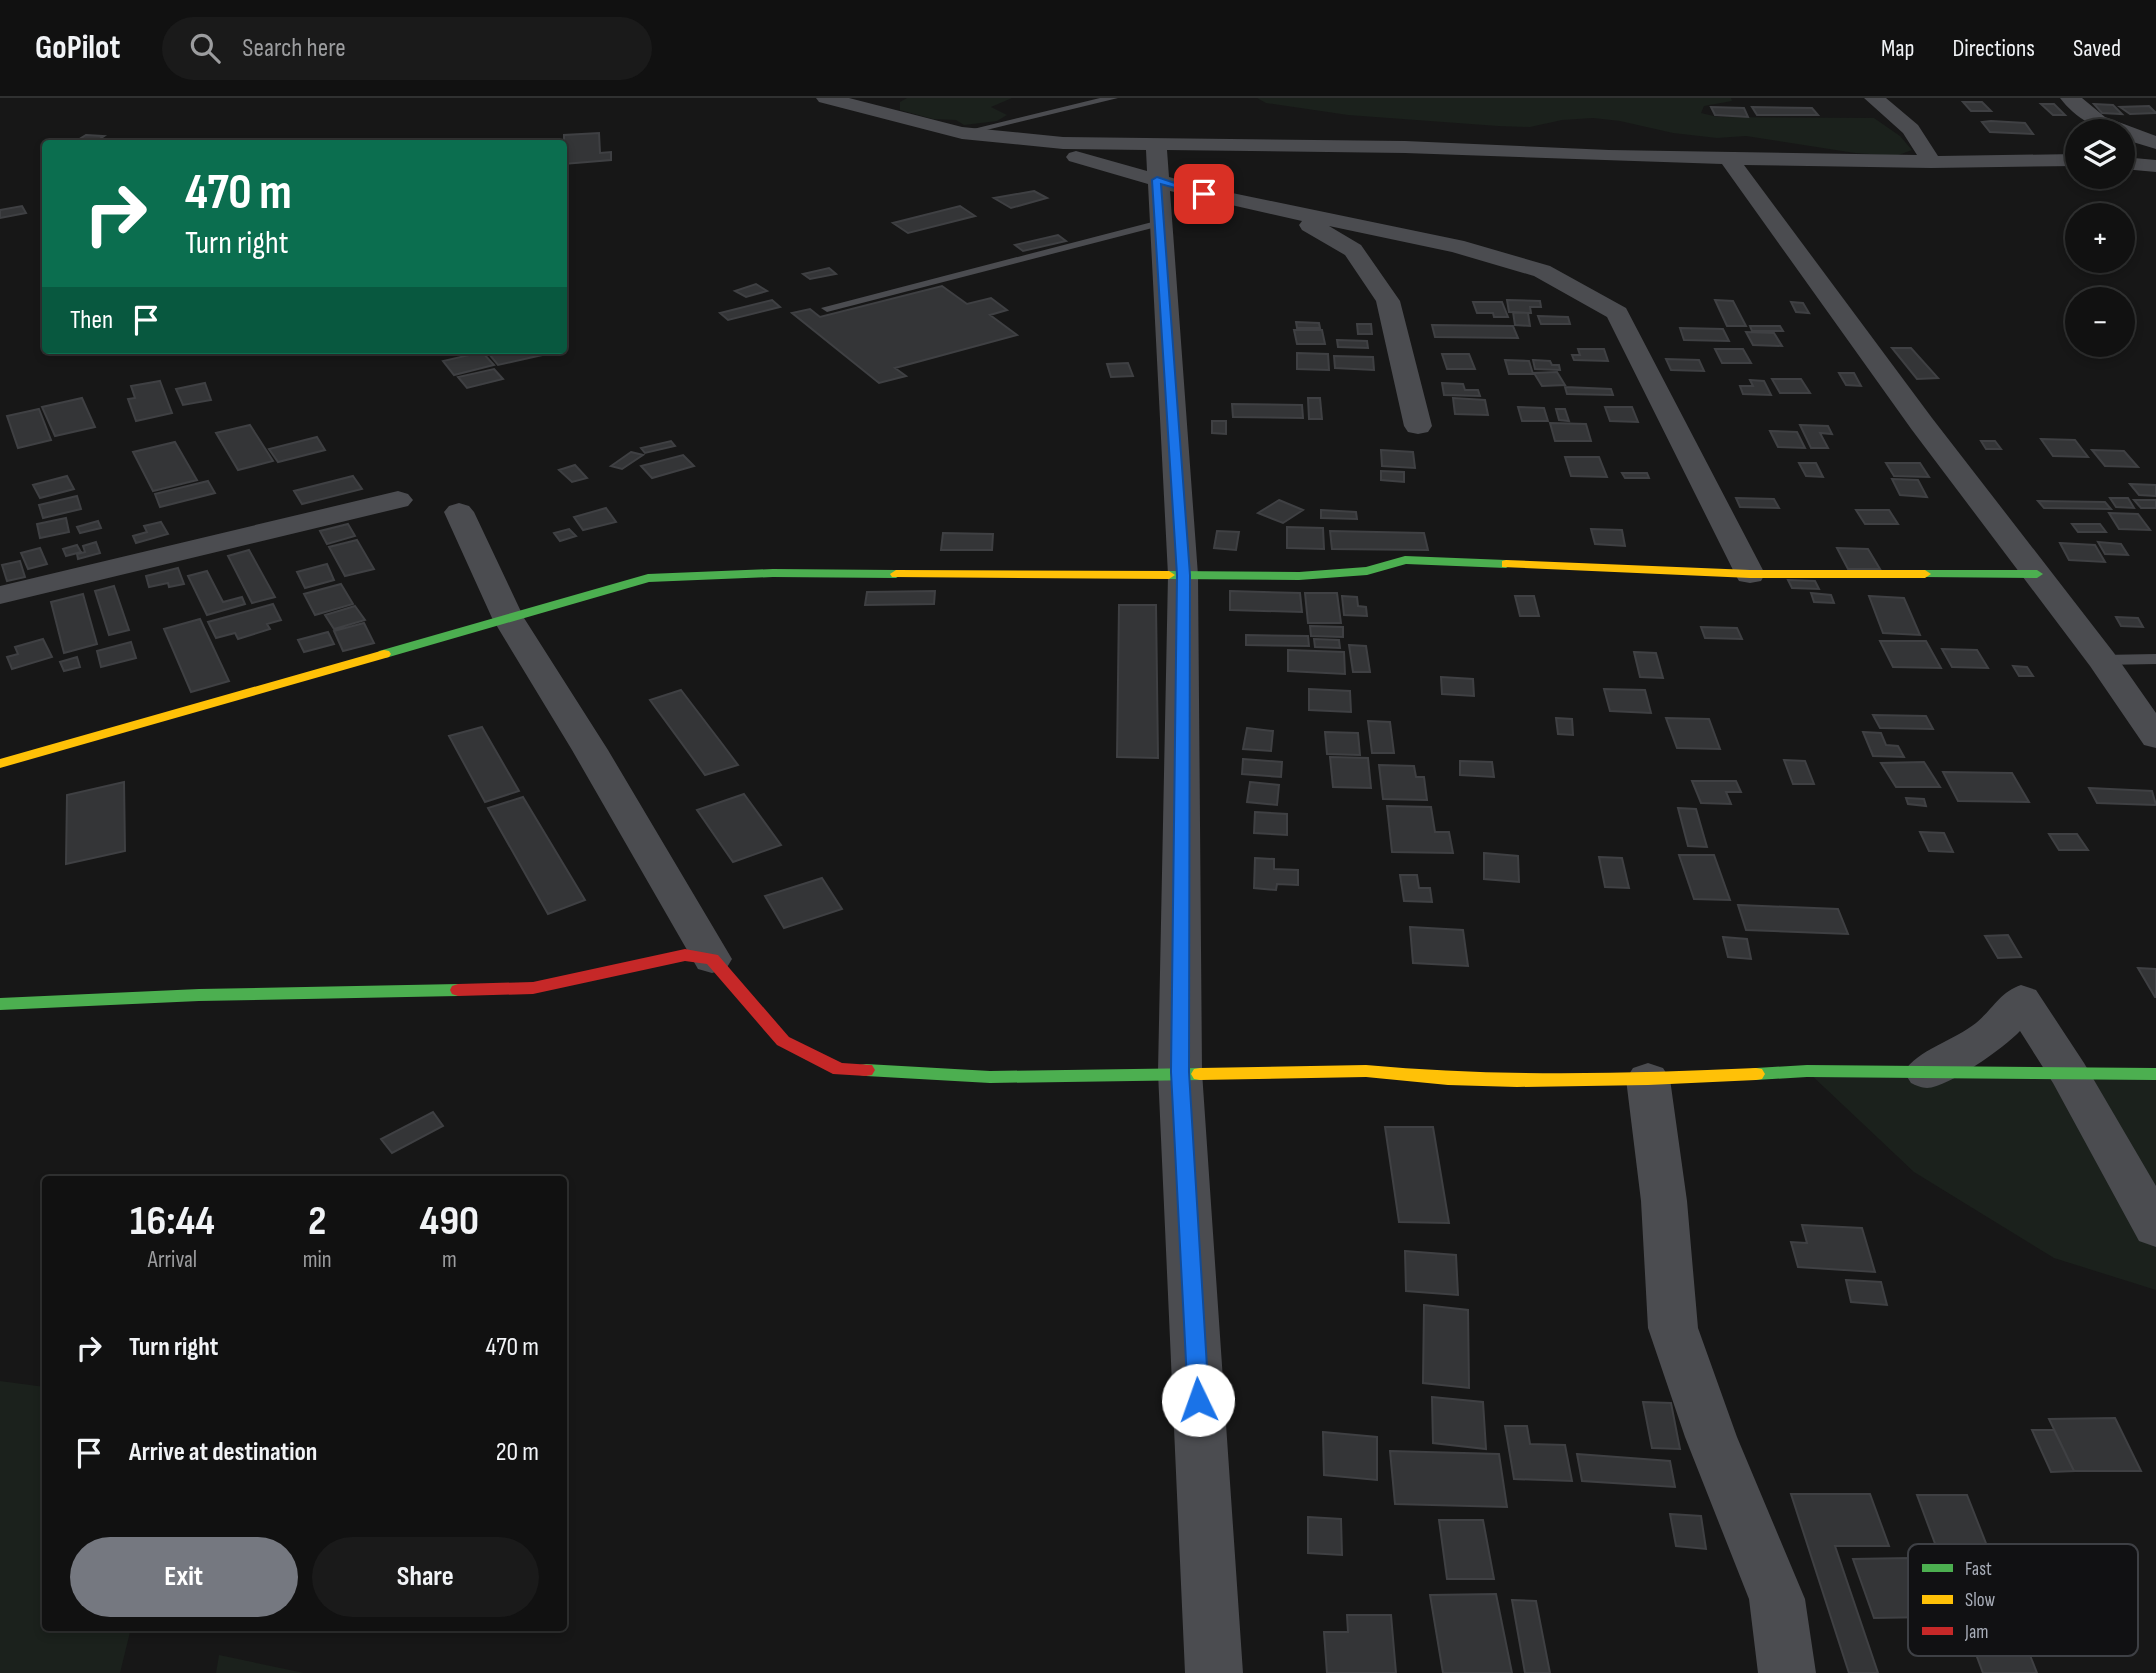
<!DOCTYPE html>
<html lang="en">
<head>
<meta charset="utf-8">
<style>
	body { margin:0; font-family:"Sofia Sans Condensed",sans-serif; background:#1a1a1a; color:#f1f3f6; height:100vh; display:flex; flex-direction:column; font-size:26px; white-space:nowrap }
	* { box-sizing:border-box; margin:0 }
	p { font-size:23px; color:#9c9d9f }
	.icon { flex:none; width:38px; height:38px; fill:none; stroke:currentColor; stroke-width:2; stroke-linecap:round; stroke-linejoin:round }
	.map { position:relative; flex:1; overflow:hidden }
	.panel { position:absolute; left:42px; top:1078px; width:525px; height:455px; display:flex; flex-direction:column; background:#111; border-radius:7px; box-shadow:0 4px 10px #0003,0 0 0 2px #303131 }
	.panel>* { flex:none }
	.hud { position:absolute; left:42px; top:42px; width:525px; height:214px; border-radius:7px; box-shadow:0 4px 10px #0003,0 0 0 2px #303131; background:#0b6e4f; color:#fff; overflow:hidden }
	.controls { position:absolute; left:2065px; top:21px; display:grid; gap:14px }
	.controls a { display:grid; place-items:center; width:70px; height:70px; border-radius:50%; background:#111; box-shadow:0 4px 10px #0003,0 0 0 2px #303131; font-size:35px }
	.pin { position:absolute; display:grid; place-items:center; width:60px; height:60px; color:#fff; margin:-30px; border-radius:14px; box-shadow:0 4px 10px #0006 }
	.me { position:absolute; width:77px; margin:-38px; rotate:357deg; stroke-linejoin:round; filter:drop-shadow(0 0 5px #0008) }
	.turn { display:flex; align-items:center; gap:24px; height:147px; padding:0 28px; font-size:32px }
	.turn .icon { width:91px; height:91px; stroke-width:2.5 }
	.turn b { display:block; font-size:49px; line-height:60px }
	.then { display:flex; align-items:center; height:66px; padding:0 28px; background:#0003; gap:14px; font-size:26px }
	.eta { display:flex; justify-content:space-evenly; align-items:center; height:119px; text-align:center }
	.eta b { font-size:42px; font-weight:700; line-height:49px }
	.cta { display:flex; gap:14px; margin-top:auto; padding:14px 28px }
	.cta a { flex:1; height:80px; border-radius:42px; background:#757880; color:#fff; font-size:28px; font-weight:700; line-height:80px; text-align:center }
	.cta a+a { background:#1a1a1a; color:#f1f3f6 }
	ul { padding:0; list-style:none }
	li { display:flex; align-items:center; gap:21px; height:105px; padding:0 28px }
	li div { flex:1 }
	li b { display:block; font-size:26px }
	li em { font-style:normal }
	header { display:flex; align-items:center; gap:42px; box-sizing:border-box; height:98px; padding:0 35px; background:#111; border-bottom:2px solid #303131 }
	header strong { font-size:33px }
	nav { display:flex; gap:38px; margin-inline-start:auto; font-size:24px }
	.search { width:490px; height:63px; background:#1a1a1a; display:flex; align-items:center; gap:18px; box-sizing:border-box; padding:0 24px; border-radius:38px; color:#9c9d9f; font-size:26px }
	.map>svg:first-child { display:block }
	.green { fill:#1b211c }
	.building { fill:#343537; stroke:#3f4043; stroke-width:2 }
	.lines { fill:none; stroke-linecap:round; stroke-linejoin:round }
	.lane { fill:#4b4c50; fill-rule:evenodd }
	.street { fill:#4b4c50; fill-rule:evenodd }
	.fast { fill:#4caf50; fill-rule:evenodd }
	.slow { fill:#ffc107; fill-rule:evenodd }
	.jam { fill:#c62828; fill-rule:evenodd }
	.route { fill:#1a73e8; stroke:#114b97; stroke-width:2 }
	.key { fill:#111113; stroke:#3e4045; stroke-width:2 }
	.key-label { font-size:19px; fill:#a8adb8 }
</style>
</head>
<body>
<header>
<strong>GoPilot</strong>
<div class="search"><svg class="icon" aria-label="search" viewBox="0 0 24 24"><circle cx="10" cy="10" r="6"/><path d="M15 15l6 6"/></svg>Search here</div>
<nav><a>Map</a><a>Directions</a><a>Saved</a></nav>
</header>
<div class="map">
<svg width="2156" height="1575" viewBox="0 0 2156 1575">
	<rect width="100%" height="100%" fill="#171717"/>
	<path class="green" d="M907,0H1012L991,9L1007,17L997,23L964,27L956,22L933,21L900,12V4Z
		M1257,0H1731L1732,3L1704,8L1701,15L1718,19L1874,20L1900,38L1912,52L1896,58L1855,55L1746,38L1717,40L1673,35L1620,23L1593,20L1562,22L1530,29L1498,28L1348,17L1266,5Z
		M1807,973L2156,976V1192L2054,1160L1914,1074Z
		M0,1283L45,1289L46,1530H131L120,1575H0Z
		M219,1557L304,1575H216Z"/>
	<path class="building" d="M1963,4H1982L1991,13H1971Z
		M2041,6H2054L2065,17H2053Z
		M2094,6L2113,7L2122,16L2102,15Z
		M2149,8L2156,15L2130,16L2120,9Z
		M1711,9L1744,10L1748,19L1715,17Z
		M1752,9L1812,10L1818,17H1757Z
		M1991,23L2025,25L2033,36L1990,34L1982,24Z
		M599,35L600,55L611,54V62L564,66V37Z
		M86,37L104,38L92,46L73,45Z
		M1034,93L1047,100L1011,110L994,100Z
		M22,108L26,115L0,120V112Z
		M960,108L975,118L908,135L893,125Z
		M1058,137L1066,143L1023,153L1015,147Z
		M829,170L836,176L810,181L803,176Z
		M756,186L767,193L746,199L735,193Z
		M942,188L967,206L991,200L1007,212L990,217L1017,237L895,270L906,278L879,285L792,215L810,211L820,219Z
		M772,202L780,209L728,222L720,215Z
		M1507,202L1540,203L1541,209H1530L1531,215L1509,214Z
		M1715,202L1733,203L1746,228H1727Z
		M1473,204H1502L1508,219H1494L1493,215H1477Z
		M1791,204L1803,205L1809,215L1796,214Z
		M1513,214L1528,215L1530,228L1515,227Z
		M1538,218L1568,219L1570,226H1541Z
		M1296,224L1319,225L1320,230H1297Z
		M1357,226H1371L1372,236H1358Z
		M1432,227L1513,228L1518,240L1435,239Z
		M1750,228H1780L1783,233H1752Z
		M1680,230L1723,231L1729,243L1684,242Z
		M1294,232H1322L1325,246H1297Z
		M1746,234L1774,235L1782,248L1753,247Z
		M1337,242L1367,243L1368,250L1338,249Z
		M1892,250H1911L1938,280L1917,281Z
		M1578,251H1604L1608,263L1574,262L1572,257H1580Z
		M1715,251H1743L1751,265H1722Z
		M506,252H517L521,257L539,253L542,257L498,267L489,256Z
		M482,254L494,267L454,277L443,263Z
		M1297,255L1328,256L1329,272L1297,271Z
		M1442,256H1469L1475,271H1447Z
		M1334,258L1373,259L1374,272L1335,270Z
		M1666,261L1699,262L1704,273L1671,272Z
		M1505,262L1529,263L1533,276H1509Z
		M1533,262L1550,263L1552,267H1559L1560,272L1535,271Z
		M1128,265L1133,278L1111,279L1107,266Z
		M494,271L503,281L467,290L458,279Z
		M1557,274L1565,287L1542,288L1534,275Z
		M1839,275H1854L1861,288L1846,287Z
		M1772,281H1801L1810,295H1780Z
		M1750,282L1764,283L1771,297L1743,296L1740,288H1753Z
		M160,283L172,315L136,323L128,301L135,300L131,288Z
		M205,285L211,302L183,307L176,291Z
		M1442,285L1463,286L1465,292H1478L1480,298L1444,297Z
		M1565,289L1611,291L1613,297L1567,296Z
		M82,300L95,329L55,338L42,309Z
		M1308,300H1320L1322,321H1309Z
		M1453,300L1485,302L1488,317L1455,316Z
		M1232,306L1302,307L1303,320L1233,319Z
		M1518,309L1544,310L1548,323H1522Z
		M1605,309H1632L1638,324L1610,323Z
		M39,311L51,342L18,350L7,318Z
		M1556,311H1565L1569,323L1559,322Z
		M1212,323H1226V336L1212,335Z
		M1550,325L1586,326L1591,343H1555Z
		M250,327L273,363L238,372L216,335Z
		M1800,327L1828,328L1832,336L1820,335L1828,350H1811Z
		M1770,333L1797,334L1805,350L1778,349Z
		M317,339L325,352L278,364L269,351Z
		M2041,341L2075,342L2088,359L2053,358Z
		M671,343L675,348L645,355L641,350Z
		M1981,343H1995L2001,351H1986Z
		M175,344L197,382L153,393L133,354Z
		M1381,352L1413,354L1415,370L1382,368Z
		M2092,352L2124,353L2138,369L2105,368Z
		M631,354L643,357L622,371L611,368Z
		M683,357L694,368L652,380L641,368Z
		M1565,359H1599L1607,379L1571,378Z
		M1799,365H1816L1823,379L1806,378Z
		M1886,365H1920L1929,379L1894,378Z
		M575,367L587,380L572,384L559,372Z
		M1381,373L1404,374V384L1381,382Z
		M1622,375H1647L1649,380H1625Z
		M67,378L74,391L40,400L33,387Z
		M353,378L362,391L302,406L294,393Z
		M1892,381L1918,382L1927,399L1900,397Z
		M208,383L215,395L160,409L155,396Z
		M2130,386L2156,387V398L2139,397Z
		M77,398L81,411L43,420L39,407Z
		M1736,400L1774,401L1779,410L1740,409Z
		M2110,400H2128L2134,410L2116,409Z
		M1279,402L1303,412L1283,425L1258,415Z
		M2134,402H2156V410H2141Z
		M2038,403L2105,404L2111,411L2044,410Z
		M606,410L616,424L583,432L574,419Z
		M1321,412L1356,414L1357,421L1321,420Z
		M1856,412H1889L1898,426H1865Z
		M2109,415L2138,416L2150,432L2119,431Z
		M66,420L69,434L40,440L37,426Z
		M98,423L101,430L80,435L77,429Z
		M161,424L168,436L136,445L133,438L147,434L144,428Z
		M348,426L355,438L327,446L320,433Z
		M2072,426H2100L2106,434H2078Z
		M1287,429L1323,430L1324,451L1287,450Z
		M569,431L576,438L560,443L554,435Z
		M1591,431L1622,432L1625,448L1595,446Z
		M1217,433L1239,434L1236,452L1214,450Z
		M1330,433L1424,435L1428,452L1332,451Z
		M943,435L993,436L992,452H941Z
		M357,442L374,471L345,478L329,449Z
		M96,444L100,455L78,461L77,456L85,454L83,448Z
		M2098,444L2121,446L2128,457L2105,456Z
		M2060,445L2095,447L2105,464L2069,462Z
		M77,447L81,454L66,458L63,451Z
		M40,450L47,466L28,471L21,455Z
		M1837,450L1868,451L1880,471H1848Z
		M249,452L275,499L252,505L228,458Z
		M20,463L25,479L7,483L2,467Z
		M327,466L334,482L305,490L297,474Z
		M178,470L184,486L169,489L168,485L149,489L146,478Z
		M207,473L223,504L242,499L245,506L207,517L188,478Z
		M1788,482L1815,483L1819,491L1792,490Z
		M341,486L353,506L315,517L304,496Z
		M114,488L129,532L109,537L95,493Z
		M935,493L934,506L865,507L867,494Z
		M1230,493L1300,495L1302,514L1230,512Z
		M1305,495H1337L1341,525H1308Z
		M1811,495L1831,497L1834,505L1814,504Z
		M83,496L97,546L64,555L51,504Z
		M1342,498L1357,499L1358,508L1366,509L1367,518L1344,517Z
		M1515,498H1534L1539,518H1520Z
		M1869,498L1904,500L1920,537L1883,535Z
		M273,506L281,522L267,526L270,531L238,541L235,535L216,540L208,524Z
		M1119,507H1156L1158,660L1117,659Z
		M355,508L365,522L334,531L325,517Z
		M2116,519L2138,520L2143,529L2121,528Z
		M200,521L229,583L191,594L164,531Z
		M364,525L374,545L343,553L334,533Z
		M1310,528L1343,529V539L1311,538Z
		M1701,529L1737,530L1742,541L1705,540Z
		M328,534L334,546L304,554L298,542Z
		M1246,537L1308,538L1309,548L1246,547Z
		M43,541L52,559L12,571L7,559L18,556L15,549Z
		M1314,541L1339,542L1340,550L1315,549Z
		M1880,543H1926L1941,570L1893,569Z
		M131,544L136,560L101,569L97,553Z
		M1349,547L1366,548L1370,574H1353Z
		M1942,551L1977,552L1988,570L1952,569Z
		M1288,552L1344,554L1345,576L1288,573Z
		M1634,554L1656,555L1663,580L1640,579Z
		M77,559L80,569L64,573L60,564Z
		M2013,568L2027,569L2033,578H2019Z
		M1441,579L1473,581L1474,598L1442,596Z
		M1309,591L1350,593L1351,614L1309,612Z
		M1604,591L1645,592L1651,615L1610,613Z
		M681,592L723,647L738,667L705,677L650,602Z
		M1873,617L1926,618L1933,631L1880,630Z
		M1556,620L1572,621L1573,637L1558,636Z
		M1666,620L1709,621L1720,651L1677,650Z
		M1368,623L1390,624L1394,655H1372Z
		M482,629L519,693L485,704L449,638Z
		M1247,630L1273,633L1271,653L1243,651Z
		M1325,634L1358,635L1360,657L1327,656Z
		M1863,634L1881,635L1886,647L1898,648L1904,659L1873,658Z
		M1330,659L1368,660L1371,690L1333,689Z
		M1243,661L1282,664L1281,679L1242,676Z
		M1784,662L1805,663L1814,686H1793Z
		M1460,663L1492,664L1494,679L1460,677Z
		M1924,664L1940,689H1896L1881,665Z
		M1379,667L1414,668L1416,679H1424L1427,702L1383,701Z
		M1943,674L2012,675L2029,704L1958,703Z
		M1692,683H1736L1741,694H1726L1731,706L1701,705Z
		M124,684L125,753L66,766L67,697Z
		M1250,684L1279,687L1277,707L1247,704Z
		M2089,690L2152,693L2156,707L2097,705Z
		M744,696L781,747L733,764L697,712Z
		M523,699L585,802L548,816L488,710Z
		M1906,700L1924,701L1926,708L1908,706Z
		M1387,708L1431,709L1435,734H1449L1453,755L1392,754Z
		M1678,710L1696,711L1707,749L1688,748Z
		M1255,714L1287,716V737L1254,735Z
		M1920,734L1944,735L1953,754L1929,753Z
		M2049,736H2077L2088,752H2059Z
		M1484,755L1518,758L1519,784L1484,781Z
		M1679,757H1714L1730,802L1694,801Z
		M1599,759L1622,760L1629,790L1605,789Z
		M1255,760L1274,761V771L1298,772V787L1277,786L1276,792L1254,790Z
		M1400,777H1417L1419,790H1430L1432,804L1404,803Z
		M822,780L842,811L784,830L765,798Z
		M1738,807L1838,811L1848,836L1746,832Z
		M1410,829L1463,832L1468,868L1413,865Z
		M2008,837L2021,859L1998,860L1985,838Z
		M1723,839L1747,841L1751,861L1728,859Z
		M2138,870L2156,871V899H2155Z
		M433,1014L443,1028L392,1055L381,1041Z
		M1385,1029H1433L1449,1125L1399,1124Z
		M1802,1127L1862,1130L1875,1174L1798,1169L1791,1144L1807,1145Z
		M1405,1153L1456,1157L1458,1197L1406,1193Z
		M1846,1182L1881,1184L1887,1207L1851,1204Z
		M1424,1207L1468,1212L1469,1290L1423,1285Z
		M1432,1299L1483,1304L1486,1351L1433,1345Z
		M1643,1304L1671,1305L1680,1351L1652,1350Z
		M2115,1320L2141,1373H2074L2049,1321Z
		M1505,1328H1527L1530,1346L1565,1347L1572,1383L1514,1381Z
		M2032,1332H2054L2074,1373L2051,1374Z
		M1323,1334L1377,1339V1382L1324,1377Z
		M1390,1353L1499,1356L1507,1409L1395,1406Z
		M1577,1356L1670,1363L1675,1389L1582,1383Z
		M1791,1396H1870L1889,1448H1835L1878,1575H1849Z
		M1917,1397H1967L2037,1575H1983Z
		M1670,1416L1701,1418L1706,1451L1676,1448Z
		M1308,1419L1341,1421L1342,1457L1308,1455Z
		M1439,1422H1483L1494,1481H1447Z
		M1910,1460L1931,1519L1874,1520L1853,1461Z
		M1496,1496L1512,1575H1443L1430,1497Z
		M1512,1502L1536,1503L1550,1575H1525Z
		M1347,1517H1391L1396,1575H1327L1324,1534H1348Z"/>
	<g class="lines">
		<path class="lane" d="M1100,0H1118L962,38L957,35Z
			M1160,122L1164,123V127L827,214L821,210Z
			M2156,556V566L2102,567L2094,562L2102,557Z"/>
		<path class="street" d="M816,0H849L962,29L1063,39L1405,43L1609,52L1917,57L1903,35L1864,0H1886L1918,27L1938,58L2077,56V68L1931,70L1744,67L1932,320L2114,555L2156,615V650L2144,647L2090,568L1912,332L1722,66L1405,55L1167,52L1169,79L1208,90L1464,143L1550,168L1626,210L1765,476L1761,483L1750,485L1739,483L1735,476L1607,219L1534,178L1452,154L1329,128L1361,147L1400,203L1432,328L1428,334L1418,336L1408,334L1404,328L1376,203L1345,157L1302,132L1299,127L1302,123L1170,93L1198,477L1202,974L1243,1575H1185L1158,974L1168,477L1148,86L1069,63L1066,59L1069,55L1076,53L1147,73L1146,52L1063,51L962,41L819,4Z
			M2060,0H2082L2105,19L2156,38V51L2123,41V33C2098,33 2076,21 2060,0Z
			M2123,59L2156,62V74L2123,71Z
			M398,393L408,396L413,402L408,408L0,506V488Z
			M459,405L469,408L474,414L524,520L608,652L732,861L726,871L712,875L698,871L572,652L492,520L444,414L449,408Z
			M2021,887L2036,892L2084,965L2156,1088V1149L2139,1143L2053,985L2020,933C2004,950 1949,989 1927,990C1922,990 1915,987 1911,985L1904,974C1917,952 1955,942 1976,925C1993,911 2000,894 2021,887Z
			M1648,965L1663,970L1670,981L1687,1103L1698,1230L1737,1339L1805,1501L1816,1575H1758L1749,1501L1685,1339L1648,1230L1641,1103L1626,981L1633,970Z"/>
		<path class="fast" d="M1405,458L1506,462L1512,466L1506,470L1406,466L1367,477L1299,482L1169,481L1163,477L1169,473L1299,474L1366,469Z
			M773,471L896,472L902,476L896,480L773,479L649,484L389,559L384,560L377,556L379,553L648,476Z
			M1925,472H2037L2043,476L2037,480L1921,479V473Z
			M458,886L464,888L466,892L464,896L458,898L199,903L0,912V900L199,891Z
			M866,966L990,973L1200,970L1206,971L1209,976L1206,981L1200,982L990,985L866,978L860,977L857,972L860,967Z
			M1807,967L2156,970V982L1807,979L1756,982L1750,981L1747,976L1750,971L1756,970Z"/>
		<path class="slow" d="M1506,462L1750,472H1925L1931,476L1925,480H1750L1502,469V463Z
			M896,472L1169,473L1175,477L1169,481L892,479L890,476Z
			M384,552L389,553L391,556L389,559L0,670V661Z
			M1366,967C1496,979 1626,976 1756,970L1762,971L1765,976L1762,981L1756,982L1648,987L1517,989L1448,987L1366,979L1200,982L1194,981L1191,976L1194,971L1200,970Z"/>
		<path class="jam" d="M685,851L718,857L789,939L842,965L872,967L875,972L872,977L866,978L833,976L777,947L707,866L685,863L533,896L458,898L452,896L450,892L452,888L458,886L533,884Z"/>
	</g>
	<path class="route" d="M1157,79L1208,96L1204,98L1161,86L1190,477L1189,974L1209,1302L1205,1308L1198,1311L1191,1308L1188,1302L1171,974L1177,477L1152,82Z"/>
	<rect x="1908" y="1446" width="230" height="112" rx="10" class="key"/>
	<rect x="1922" y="1466" width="31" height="8" fill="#4caf50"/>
	<rect x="1922" y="1497" width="31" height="9" fill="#ffc107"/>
	<rect x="1922" y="1529" width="31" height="8" fill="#c62828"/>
	<g class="key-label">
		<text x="1965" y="1477">Fast</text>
		<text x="1965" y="1508">Slow</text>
		<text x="1965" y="1540">Jam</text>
	</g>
</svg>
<div class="controls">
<a><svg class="icon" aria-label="layers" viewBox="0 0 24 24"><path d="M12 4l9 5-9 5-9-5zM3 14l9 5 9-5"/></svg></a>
<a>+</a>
<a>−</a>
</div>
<div class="pin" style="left:1204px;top:96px;background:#d93025"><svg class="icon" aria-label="arrive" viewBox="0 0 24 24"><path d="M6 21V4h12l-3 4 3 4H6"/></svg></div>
<svg class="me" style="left:1198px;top:1302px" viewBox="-20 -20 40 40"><circle r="19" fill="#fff"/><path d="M0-13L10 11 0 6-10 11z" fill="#1a73e8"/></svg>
<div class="hud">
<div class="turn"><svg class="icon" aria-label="right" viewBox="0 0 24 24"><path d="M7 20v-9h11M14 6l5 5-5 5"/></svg><div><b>470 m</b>Turn right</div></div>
<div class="then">Then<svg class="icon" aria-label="arrive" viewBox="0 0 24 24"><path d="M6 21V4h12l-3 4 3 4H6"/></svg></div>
</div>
<section class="panel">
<div class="eta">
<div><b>16:44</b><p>Arrival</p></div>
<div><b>2</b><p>min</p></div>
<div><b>490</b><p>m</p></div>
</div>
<ul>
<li><svg class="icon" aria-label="right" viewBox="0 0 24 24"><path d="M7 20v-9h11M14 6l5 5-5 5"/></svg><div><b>Turn right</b></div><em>470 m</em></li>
<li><svg class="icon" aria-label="arrive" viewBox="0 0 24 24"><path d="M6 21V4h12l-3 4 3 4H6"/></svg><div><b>Arrive at destination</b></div><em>20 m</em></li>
</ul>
<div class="cta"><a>Exit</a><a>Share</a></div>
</section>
</div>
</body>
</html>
